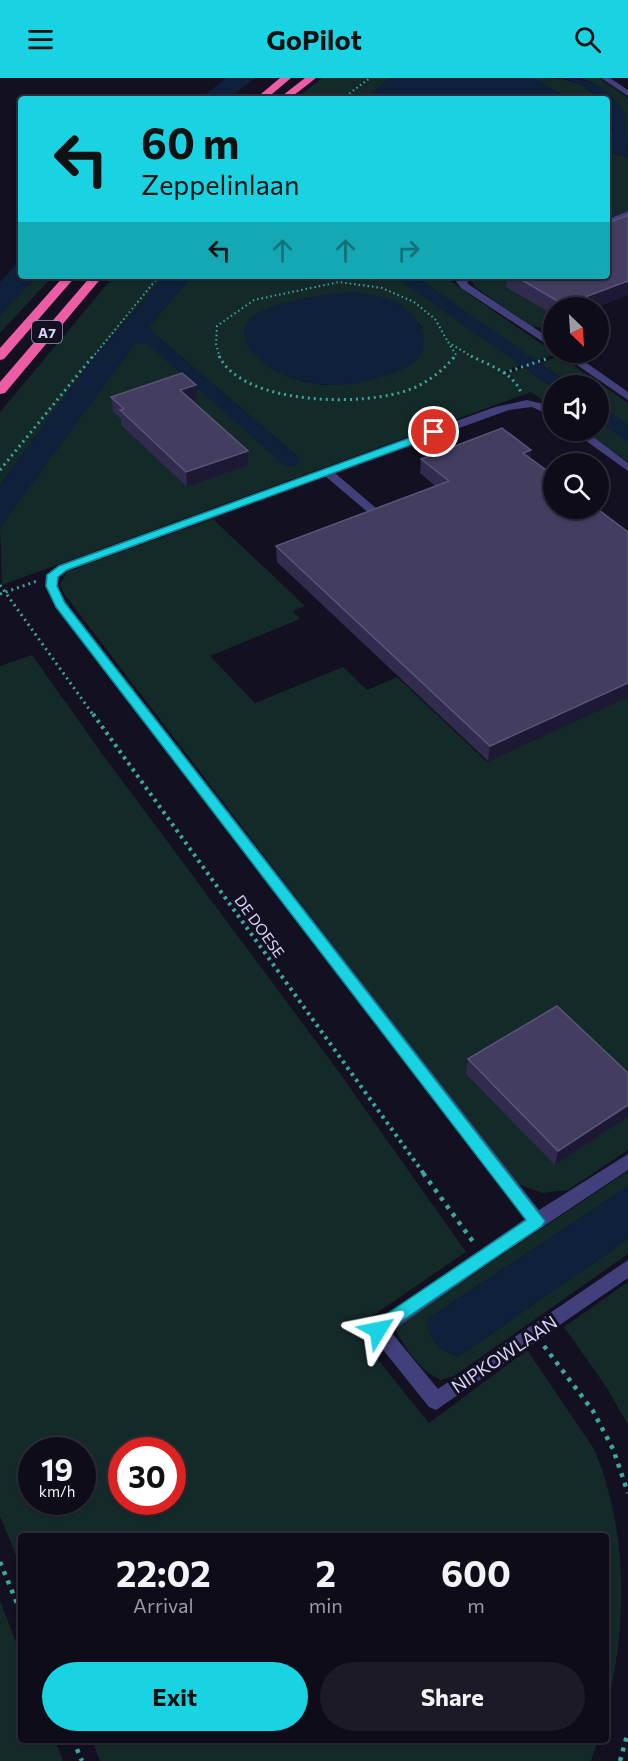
<!DOCTYPE html>
<html lang="en">
<head>
<meta charset="utf-8">
<style>
	body { margin:0; font-family:Commissioner,sans-serif; background:#1c1a26; color:#f1f3f6; height:100vh; display:flex; flex-direction:column; font-size:22px; white-space:nowrap }
	* { box-sizing:border-box; margin:0 }
	p { font-size:20px; color:#9b9ba2 }
	.icon { flex:none; width:33px; height:33px; fill:none; stroke:currentColor; stroke-width:2; stroke-linecap:round; stroke-linejoin:round }
	.map { position:relative; flex:1; overflow:hidden }
	.panel { position:absolute; left:18px; top:1455px; width:591px; height:210px; display:flex; flex-direction:column; background:#0e0c19; border-radius:6px; box-shadow:0 2px 4px #0004,0 0 0 2px #2e2c38 }
	.panel>* { flex:none }
	.guide { position:absolute; left:18px; top:18px; width:592px; height:183px; border-radius:6px; box-shadow:0 2px 4px #0004,0 0 0 2px #2e2c38; background:#19d2e2; color:#111; overflow:hidden }
	.needle { width:39px; rotate:155deg }
	.buttons { position:absolute; left:543px; top:219px; display:grid; gap:12px }
	.buttons a { display:grid; place-items:center; width:66px; height:66px; border-radius:50%; background:#0e0c19; box-shadow:0 2px 4px #0004,0 0 0 2px #2e2c38; font-size:30px }
	.speed { position:absolute; left:18px; top:1359px; display:flex; gap:12px; font-size:30px; font-weight:700; text-align:center }
	.speed>* { display:grid; place-content:center; width:78px; height:78px; border-radius:50%; background:#0e0c19; box-shadow:0 2px 4px #0004,0 0 0 2px #2e2c38; line-height:1 }
	.speed small { font-size:15px; font-weight:400 }
	.speed .limit { border:9px solid #d22; background:#fff; color:#111 }
	.pin { position:absolute; display:grid; place-items:center; width:51px; height:51px; color:#fff; margin:-26px; border:3px solid #fff; border-radius:50%; box-shadow:0 2px 6px #0007 }
	.me { position:absolute; width:66px; margin:-33px; rotate:55deg; stroke-linejoin:round; filter:drop-shadow(0 0 4px #0008) }
	.turn { display:flex; align-items:center; gap:21px; height:126px; padding:0 24px; font-size:27px }
	.turn .icon { width:78px; height:78px; stroke-width:2.5 }
	.turn b { display:block; font-size:42px; line-height:51px }
	.lanes { display:flex; align-items:center; height:57px; padding:0 24px; background:#0003; justify-content:center; gap:30px; direction:ltr }
	.lanes .off { opacity:.35 }
	.eta { display:flex; justify-content:space-evenly; align-items:center; height:102px; text-align:center }
	.eta b { font-size:36px; font-weight:700; line-height:42px }
	.primary-button { display:flex; gap:12px; margin-top:auto; padding:12px 24px }
	.primary-button a { flex:1; height:69px; border-radius:36px; background:#19d2e2; color:#111; font-size:24px; font-weight:700; line-height:69px; text-align:center }
	.primary-button a+a { background:#1c1a26; color:#f1f3f6 }
	header { display:flex; justify-content:space-between; align-items:center; height:78px; padding:0 24px; background:#19d2e2; color:#111; font-size:27px; font-weight:700 }
	.map>svg:first-child { display:block }
	.green { fill:#142a29; fill-rule:evenodd }
	.water { fill:#0f203b }
	.lines { fill:none; stroke-linecap:round; stroke-linejoin:round }
	.path-far3 { stroke:#3ba79e; stroke-width:2; stroke-dasharray:1.5 3; stroke-linecap:butt }
	.path-far2 { stroke:#3ba79e; stroke-width:3; stroke-dasharray:2 4; stroke-linecap:butt }
	.path-far1 { stroke:#3ba79e; stroke-width:4; stroke-dasharray:3 4.5; stroke-linecap:butt }
	.path { stroke:#3ba79e; stroke-width:4.5; stroke-dasharray:4 6; stroke-linecap:butt }
	.minor { fill:#41407b; fill-rule:evenodd }
	.highway { fill:#ed5da5; fill-rule:evenodd }
	.wall { fill:#312b4d }
	.shaded-wall { fill:#1d1834 }
	.building { fill:#433d60; stroke:#5a5578; stroke-width:1.5 }
	.route { fill:#19d2e2; stroke:#108893; stroke-width:1.5 }
	.labels { text-anchor:middle; dominant-baseline:central; stroke-width:6; stroke-linejoin:round; paint-order:stroke }
	.shield { fill:#121021; stroke:#9d99b9; stroke-width:1.5 }
	.shield-label { font-size:14px; font-weight:bold; fill:#d8d4fa }
	.street-label { font-size:15px; fill:#d8d4fa; stroke:#121021 }
	.near-street-label { font-size:18px; fill:#d8d4fa; stroke:#121021 }
</style>
</head>
<body>
<header><svg class="icon" aria-label="menu" viewBox="0 0 24 24"><path d="M4 6h16M4 12h16M4 18h16"/></svg>GoPilot<svg class="icon" aria-label="search" viewBox="0 0 24 24"><circle cx="10" cy="10" r="6"/><path d="M15 15l6 6"/></svg></header>
<div class="map">
<svg width="628" height="1683" viewBox="0 0 628 1683">
	<rect width="100%" height="100%" fill="#121021"/>
	<path class="green" d="M322,0H390L366,21H295Z
		M533,0C562,0 577,0 599,21H569Z
		M582,0H599L628,20V66L626,64V38L594,6Z
		M608,74L628,79V133L608,140Z
		M37,198H53L0,255V237Z
		M114,198H165L90,284L0,407V334Z
		M192,198H394L521,287L503,294L515,303L507,295L525,290L553,310V330L531,314L2,507L0,449L134,266H147L299,385L298,379L151,253L149,248ZM400,226L422,249L357,305L325,307L299,303Z
		M415,198H443L556,276L535,283Z
		M472,198H534L553,237V246L543,250L531,248L475,209L471,202Z
		M560,278L628,325V347L599,327L598,308L571,307L540,285Z
		M599,343L628,364V384L584,353L598,352Z
		M213,441L305,528L293,533L300,541L210,578L255,625L343,589L367,612L397,599L487,684L628,619V1072L568,1112L542,1115L515,1105L64,516L60,507L67,494Z
		M32,577L103,677L336,990L466,1174L353,1251L429,1345L527,1272L594,1371C628,1451 628,1547 606,1632V1458H21V1490L0,1438V588ZM32,1372H82V1424H32ZM122,1372H172V1424H122Z
		M628,1093V1108L427,1241C429,1262 438,1272 459,1278L628,1161V1176L454,1298L441,1302C422,1294 405,1272 396,1252L399,1246Z
		M628,1204V1347L607,1310L564,1249Z
		M0,1523L21,1577V1662H55L63,1683H0Z
		M92,1662H598L591,1683H100Z"/>
	<path class="water" d="M226,0H255L228,21H200Z
		M390,0H533L569,21H366Z
		M566,0C590,0 614,14 625,36C628,45 628,69 628,79L608,74V64L613,51L608,21H599L591,13Z
		M21,181V198H37L0,237V204Z
		M165,198H192L150,248L151,253L298,379L300,385L294,389L285,388L147,266H135L0,449V407L90,284Z
		M394,198H415L571,307L554,308L553,310Z
		M353,214C368,217 387,218 401,227C426,244 436,276 403,291C355,314 282,316 248,269C242,260 243,247 251,240C270,223 328,216 353,214Z
		M599,327L628,347V364L599,343Z
		M628,1108V1161L459,1278C439,1272 429,1262 427,1241Z"/>
	<g class="lines">
		<path class="path-far3" d="M342,21L370,0
			M448,264L474,280
			M448,264L456,277L454,280
			M92,280L159,198
			M220,280L216,266L217,248L254,222L339,204L382,210L414,224L435,241L448,264"/>
		<path class="path-far2" d="M219,278C243,328 367,329 411,311C429,304 443,292 455,278
			M471,278C489,287 514,295 521,315
			M504,295L549,280
			M0,392L93,278
			M0,507L94,638
			M0,516L37,503"/>
		<path class="path-far1" d="M93,636L424,1096"/>
		<path class="path" d="M423,1095L474,1165
			M544,1268L593,1333L613,1371L628,1415
			M0,1484L21,1535
			M73,1662L82,1683
			M620,1683L628,1654"/>
		<path class="minor" d="M601,0H610L628,12V18Z
			M628,133V139L608,147V141Z
			M456,198H466L468,206L554,263V271L461,210L455,202Z
			M558,274H571L628,314V322Z
			M527,322L543,326L554,331V339L532,329L509,332L335,395L384,437V441H376L325,398L67,493L58,499L57,508L66,525L539,1132L628,1076V1092L490,1184L391,1254L438,1311L628,1182V1200L436,1332L429,1329L372,1258L369,1252L372,1246L525,1141L56,529L45,508L46,497L59,487L495,329Z
			M571,352H584L628,385V393Z"/>
		<path class="highway" d="M280,0H291L266,21H255Z
			M305,0H316L289,21H278Z
			M64,198H76L4,281L0,282V270Z
			M91,198H103L5,315L0,316V304Z"/>
	</g>
	<path class="wall" d="M507,198H608L596,230H554V237L506,209Z
		M111,319L197,322L192,323L248,373V387L187,409L121,347V341L113,333Z
		M531,372L530,380L628,454V619L488,683L277,484L276,468L435,408L420,395L421,381Z
		M468,981L628,995V1039L555,1087L466,996Z"/>
	<path class="shaded-wall" d="M628,203V217L596,230H564V227Z
		M196,307L197,322L180,327V312Z
		M531,372L529,387L523,375Z
		M248,373V387L187,409L186,394Z
		M628,605V619L488,683L490,668Z
		M628,1027V1039L555,1087L558,1073Z"/>
	<path class="building" d="M628,137V203L564,227L515,198H608V145Z
		M182,295L196,307L180,312L248,373L186,394L120,332L124,331L111,319Z
		M502,350L531,372L523,375L554,398V430H596L628,454V605L490,668L276,468L449,403L421,381Z
		M557,928L628,995V1027L558,1073L468,981Z"/>
	<path class="route" d="M434,351L439,354L438,357L67,492L58,499L57,508L65,525L545,1143L542,1148L378,1259L372,1257L369,1252L372,1246L526,1142L56,529L46,508L47,497L59,488Z"/>
	<g class="labels">
		<rect class="shield" x="32" y="243" width="30" height="22" rx="4.5"/>
		<g class="shield-label">
			<text x="47" y="254">A7</text>
		</g>
		<g class="street-label">
			<text transform="translate(260 848) rotate(54)">DE DOESE</text>
		</g>
		<g class="near-street-label">
			<text transform="translate(504 1276) rotate(-34)">NIPKOWLAAN</text>
		</g>
	</g>
</svg>
<div class="buttons">
<a><svg class="needle" viewBox="-14 -14 28 28"><path d="M0-13l5 13h-10z" fill="#e53935"/><path d="M0 13l5-13h-10z" fill="#9b9ba2"/></svg></a>
<a><svg class="icon" aria-label="sound" viewBox="0 0 24 24"><path d="M4 9h4l5-4v14l-5-4H4zM17 9q2 3 0 6"/></svg></a>
<a><svg class="icon" aria-label="search" viewBox="0 0 24 24"><circle cx="10" cy="10" r="6"/><path d="M15 15l6 6"/></svg></a>
</div>
<div class="speed"><div>19<small>km/h</small></div><div class="limit">30</div></div>
<div class="pin" style="left:434px;top:354px;background:#d93025"><svg class="icon" aria-label="arrive" viewBox="0 0 24 24"><path d="M6 21V4h12l-3 4 3 4H6"/></svg></div>
<svg class="me" style="left:378px;top:1252px" viewBox="-20 -20 40 40"><path d="M0-17L14 15 0 8-14 15z" fill="#19d2e2" stroke="#fff" stroke-width="4"/></svg>
<div class="guide">
<div class="turn"><svg class="icon" aria-label="left" viewBox="0 0 24 24"><path d="M17 20v-9H6M10 6l-5 5 5 5"/></svg><div><b>60 m</b>Zeppelinlaan</div></div>
<div class="lanes"><svg class="icon" aria-label="left" viewBox="0 0 24 24"><path d="M17 20v-9H6M10 6l-5 5 5 5"/></svg><svg class="icon off" aria-label="ahead" viewBox="0 0 24 24"><path d="M12 20V5M6 11l6-6 6 6"/></svg><svg class="icon off" aria-label="ahead" viewBox="0 0 24 24"><path d="M12 20V5M6 11l6-6 6 6"/></svg><svg class="icon off" aria-label="right" viewBox="0 0 24 24"><path d="M7 20v-9h11M14 6l5 5-5 5"/></svg></div>
</div>
<section class="panel">
<div class="eta">
<div><b>22:02</b><p>Arrival</p></div>
<div><b>2</b><p>min</p></div>
<div><b>600</b><p>m</p></div>
</div>
<div class="primary-button"><a>Exit</a><a>Share</a></div>
</section>
</div>
</body>
</html>
